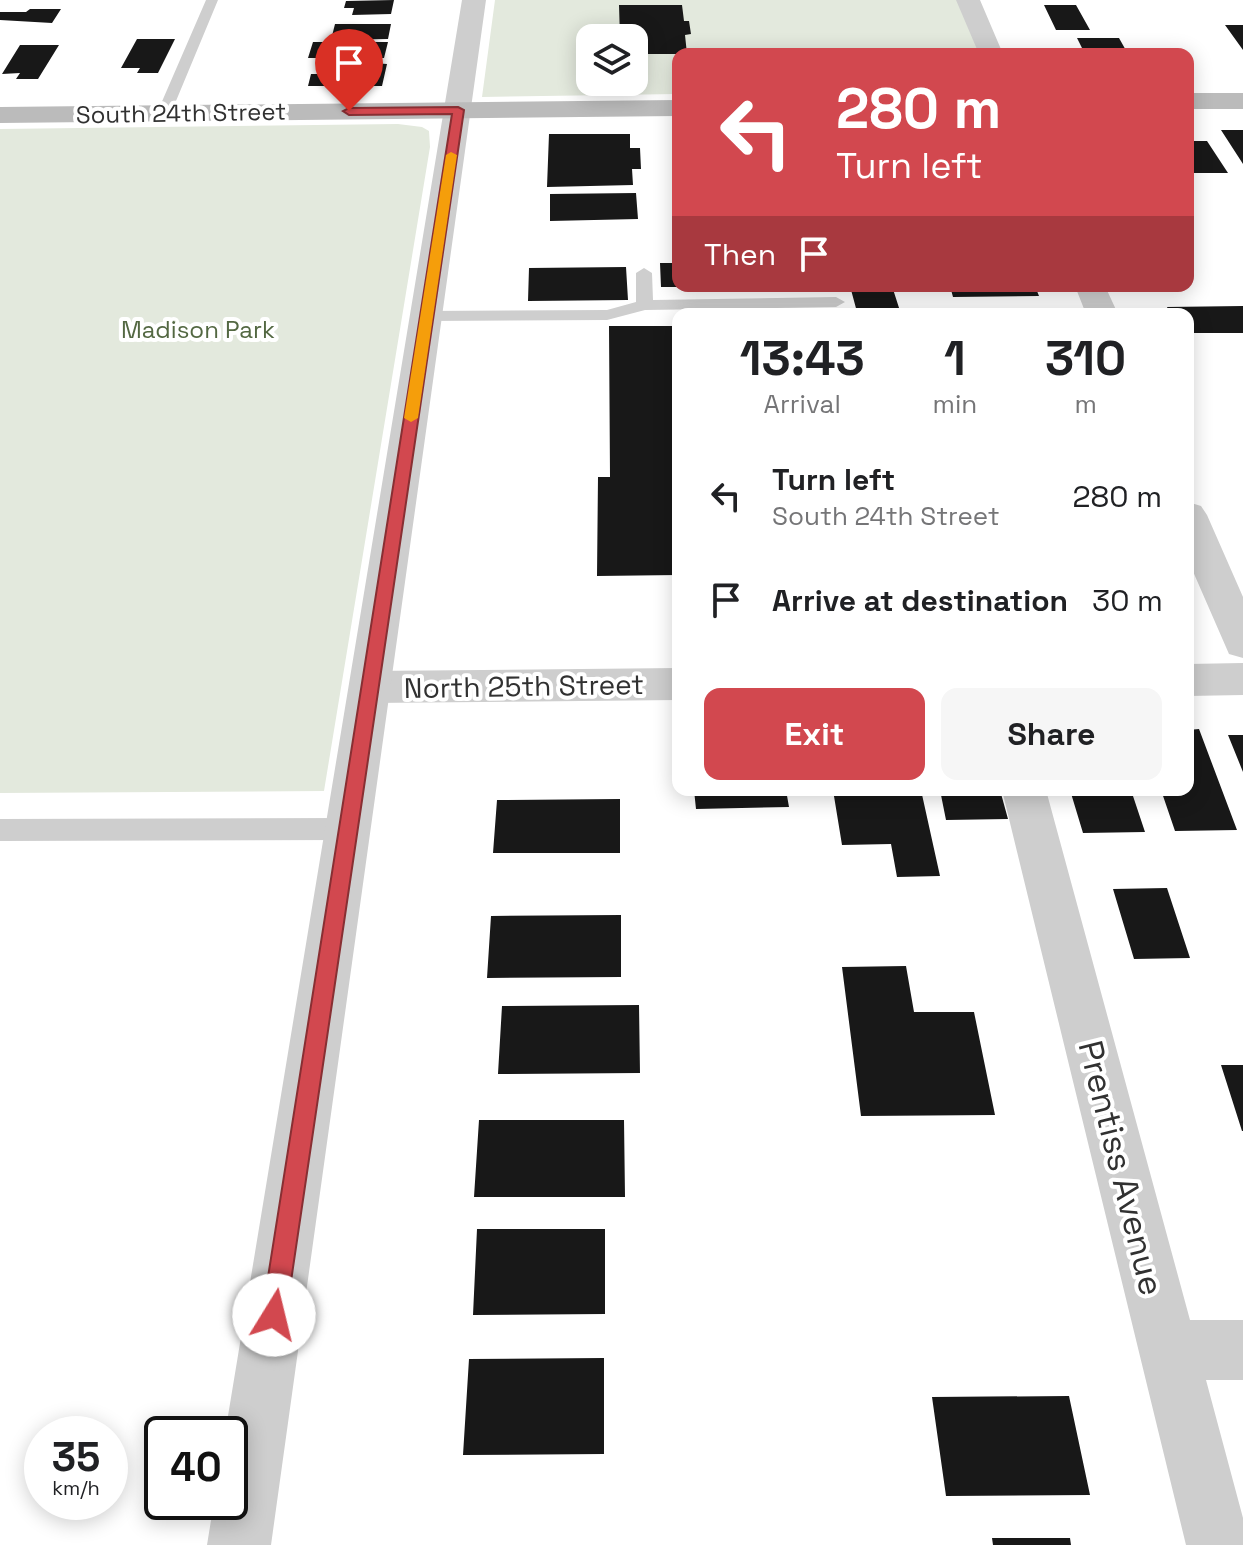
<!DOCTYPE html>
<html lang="en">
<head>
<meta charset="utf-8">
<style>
	body { margin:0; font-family:"Space Grotesk",sans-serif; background:#f6f6f6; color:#202124; height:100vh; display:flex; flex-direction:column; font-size:30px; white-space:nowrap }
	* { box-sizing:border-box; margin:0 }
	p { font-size:26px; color:#757577 }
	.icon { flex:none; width:44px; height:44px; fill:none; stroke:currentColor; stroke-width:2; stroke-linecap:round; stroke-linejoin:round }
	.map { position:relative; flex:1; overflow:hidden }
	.panel { position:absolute; left:672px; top:308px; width:522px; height:488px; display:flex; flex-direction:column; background:#fff; border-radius:16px; box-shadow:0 4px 20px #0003 }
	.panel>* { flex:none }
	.banner { position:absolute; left:672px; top:48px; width:522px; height:244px; border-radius:16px; box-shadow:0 4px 20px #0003; background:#d2484f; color:#fff; overflow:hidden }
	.tools { position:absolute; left:576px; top:24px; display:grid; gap:16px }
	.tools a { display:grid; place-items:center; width:72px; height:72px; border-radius:16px; background:#fff; box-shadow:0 4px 20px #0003; font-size:40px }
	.speed { position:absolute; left:24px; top:1416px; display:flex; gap:16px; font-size:40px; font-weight:700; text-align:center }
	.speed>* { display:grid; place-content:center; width:104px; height:104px; border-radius:50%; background:#fff; box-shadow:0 4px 20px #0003; line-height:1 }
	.speed small { font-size:20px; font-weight:400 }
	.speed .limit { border:4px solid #111; border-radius:12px; background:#fff; color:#111 }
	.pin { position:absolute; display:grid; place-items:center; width:68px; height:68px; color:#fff; margin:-82px -34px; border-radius:50% 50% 50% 0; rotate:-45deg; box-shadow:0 0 8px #0007 }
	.pin .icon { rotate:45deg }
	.me { position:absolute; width:88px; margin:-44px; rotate:9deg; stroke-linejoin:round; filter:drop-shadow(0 0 6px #0008) }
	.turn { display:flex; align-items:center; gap:28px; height:168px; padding:0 32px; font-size:36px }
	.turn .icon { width:104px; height:104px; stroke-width:2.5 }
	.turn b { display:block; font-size:56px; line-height:68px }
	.then { display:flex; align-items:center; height:76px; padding:0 32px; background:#0003; gap:16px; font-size:30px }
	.eta { display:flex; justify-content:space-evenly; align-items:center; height:136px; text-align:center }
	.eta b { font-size:48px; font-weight:700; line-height:56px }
	.action { display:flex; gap:16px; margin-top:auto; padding:16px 32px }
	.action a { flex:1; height:92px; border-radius:16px; background:#d2484f; color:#fff; font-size:32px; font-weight:700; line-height:92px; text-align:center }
	.action a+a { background:#f6f6f6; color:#202124 }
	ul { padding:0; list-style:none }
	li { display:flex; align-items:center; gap:24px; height:104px; padding:0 32px }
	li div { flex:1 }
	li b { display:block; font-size:30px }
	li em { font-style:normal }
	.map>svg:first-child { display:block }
	.green { fill:#e3e9dd; fill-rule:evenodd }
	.building { fill:#181818 }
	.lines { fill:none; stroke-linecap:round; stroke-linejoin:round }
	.service { fill:#cecece; fill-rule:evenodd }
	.minor { fill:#cecece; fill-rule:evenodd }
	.tertiary { fill:#cecece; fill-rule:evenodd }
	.secondary { fill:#bbb; fill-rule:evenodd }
	.route { fill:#d2484f; stroke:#882f33; stroke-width:2 }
	.slow { fill:#f59e0b }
	.labels { text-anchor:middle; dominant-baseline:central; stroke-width:8; stroke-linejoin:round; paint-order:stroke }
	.far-street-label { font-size:24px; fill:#313131; stroke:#fff }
	.far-park-label { font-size:24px; fill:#536842; stroke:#fff }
	.street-label { font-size:28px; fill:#313131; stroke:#fff }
	.near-street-label { font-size:34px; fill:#313131; stroke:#fff }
</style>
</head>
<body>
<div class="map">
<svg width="1243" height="1545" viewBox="0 0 1243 1545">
	<rect width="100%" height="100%" fill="#fff"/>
	<path class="green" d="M495,0H963L985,54H678V94L482,97ZM590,38H634V82H590Z
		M398,124L422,127L429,131L430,147L324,791L0,793V129Z"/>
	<path class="building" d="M394,0L391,14L352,15L354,8H344L346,1Z
		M619,5H682L684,21H689L691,34L685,35L687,54H634V38H620Z
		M1044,5H1076L1090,30H1056Z
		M30,9H61L52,23L0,20V12H26Z
		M335,24H391L388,39L331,40Z
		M1225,25H1243V50Z
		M1077,38H1119L1128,54H1085Z
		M137,39H175L158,73H137L140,68H121Z
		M313,42H388L384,58H308Z
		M20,45H59L38,79H16L20,73L2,74Z
		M330,60L387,64L382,86H308L311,74H326Z
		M1221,130H1243V164Z
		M549,134H630V148H640L641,169H632L633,185L547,187Z
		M1188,141H1207L1228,173H1190Z
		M636,193L638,219L550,221V194Z
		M660,263H678V287H661Z
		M626,267L628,300L528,301L529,268Z
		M850,286H892L900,311L857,312Z
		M950,286H1035L1039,296L953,297Z
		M1243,306V333H1188V314H1170L1167,307Z
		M609,326H678V416H674L678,575L597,576L598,477H610Z
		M1199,729L1237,830L1175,831L1161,790H1188V730Z
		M1228,735H1243V772Z
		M694,790H786L789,807L696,809Z
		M833,790H921L940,876L897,877L891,844L842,845Z
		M940,790H1000L1008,819L946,820Z
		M1070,790H1131L1145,832L1083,833Z
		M620,799V853H493L497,800Z
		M1167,888L1190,958L1134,959L1113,889Z
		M621,915V977L487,978L491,916Z
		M906,966L914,1012H974L995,1115L861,1116L842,967Z
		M639,1005L640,1073L498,1074L502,1006Z
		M1221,1065H1243V1131H1242Z
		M479,1120H624L625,1197H474Z
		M477,1229H605V1314L473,1315Z
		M604,1358V1454L463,1455L469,1359Z
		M1069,1396L1090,1495L946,1496L932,1397Z
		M992,1538H1070L1071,1545H993Z"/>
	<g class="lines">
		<path class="service" d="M206,0H218L171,113L159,116L157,113Z
			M644,268L652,273L653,300L836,297L845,302L836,307L645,310L607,320L427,321L418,316L427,311L607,310L636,302V273Z
			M348,818L357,821L360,829L357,837L348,840L0,841V819Z"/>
		<path class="minor" d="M956,0H980L1003,54H979Z
			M1075,286H1105L1118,314H1086Z
			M1188,502L1201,506L1207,515L1243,597V658L1229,654L1188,560Z
			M1243,663V695L1188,696V664Z
			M678,668V700L370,703L355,699L349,687L355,675L370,671Z
			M1002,790H1046L1190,1320H1243V1380H1206L1243,1518V1545H1186Z"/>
		<path class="tertiary" d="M462,0H486L271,1545H207L214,1502H230V1434H225Z"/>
		<path class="secondary" d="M1188,93H1243V109H1188Z
			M678,100V116L0,123V107Z"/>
	</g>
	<path class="route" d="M458,107L464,110L286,1315L283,1324L274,1328L265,1324L262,1315L452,114L349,115L343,111L349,108Z"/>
	<path class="slow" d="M451,152L457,155L418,418L411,422L404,418L446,155Z"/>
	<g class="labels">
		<g class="far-street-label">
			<text transform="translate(181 113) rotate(-1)">South 24th Street</text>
		</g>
		<g class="far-park-label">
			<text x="198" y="329">Madison Park</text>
		</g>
		<g class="street-label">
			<text transform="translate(524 686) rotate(-1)">North 25th Street</text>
		</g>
		<g class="near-street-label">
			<text transform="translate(1121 1168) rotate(76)">Prentiss Avenue</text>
		</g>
	</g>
</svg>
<div class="tools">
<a><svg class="icon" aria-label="layers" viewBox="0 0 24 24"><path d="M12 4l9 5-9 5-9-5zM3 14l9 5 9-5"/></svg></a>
</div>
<div class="speed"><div>35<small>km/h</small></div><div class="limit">40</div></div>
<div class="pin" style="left:349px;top:111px;background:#d93025"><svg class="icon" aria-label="arrive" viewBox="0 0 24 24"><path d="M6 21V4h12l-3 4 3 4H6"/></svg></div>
<svg class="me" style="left:274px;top:1315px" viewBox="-20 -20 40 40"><circle r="19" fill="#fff"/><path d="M0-13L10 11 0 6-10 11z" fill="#d2484f"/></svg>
<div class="banner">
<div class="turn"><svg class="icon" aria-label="left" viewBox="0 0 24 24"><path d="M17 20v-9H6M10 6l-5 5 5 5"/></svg><div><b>280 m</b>Turn left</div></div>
<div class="then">Then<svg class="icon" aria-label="arrive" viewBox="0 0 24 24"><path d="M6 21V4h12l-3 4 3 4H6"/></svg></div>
</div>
<section class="panel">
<div class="eta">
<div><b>13:43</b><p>Arrival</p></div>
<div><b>1</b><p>min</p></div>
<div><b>310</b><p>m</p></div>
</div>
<ul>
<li><svg class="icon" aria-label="left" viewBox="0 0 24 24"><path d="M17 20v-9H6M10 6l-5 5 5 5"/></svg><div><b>Turn left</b><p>South 24th Street</p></div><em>280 m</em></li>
<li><svg class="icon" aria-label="arrive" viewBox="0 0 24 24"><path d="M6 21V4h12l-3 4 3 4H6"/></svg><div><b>Arrive at destination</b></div><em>30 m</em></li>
</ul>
<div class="action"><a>Exit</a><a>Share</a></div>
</section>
</div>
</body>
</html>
